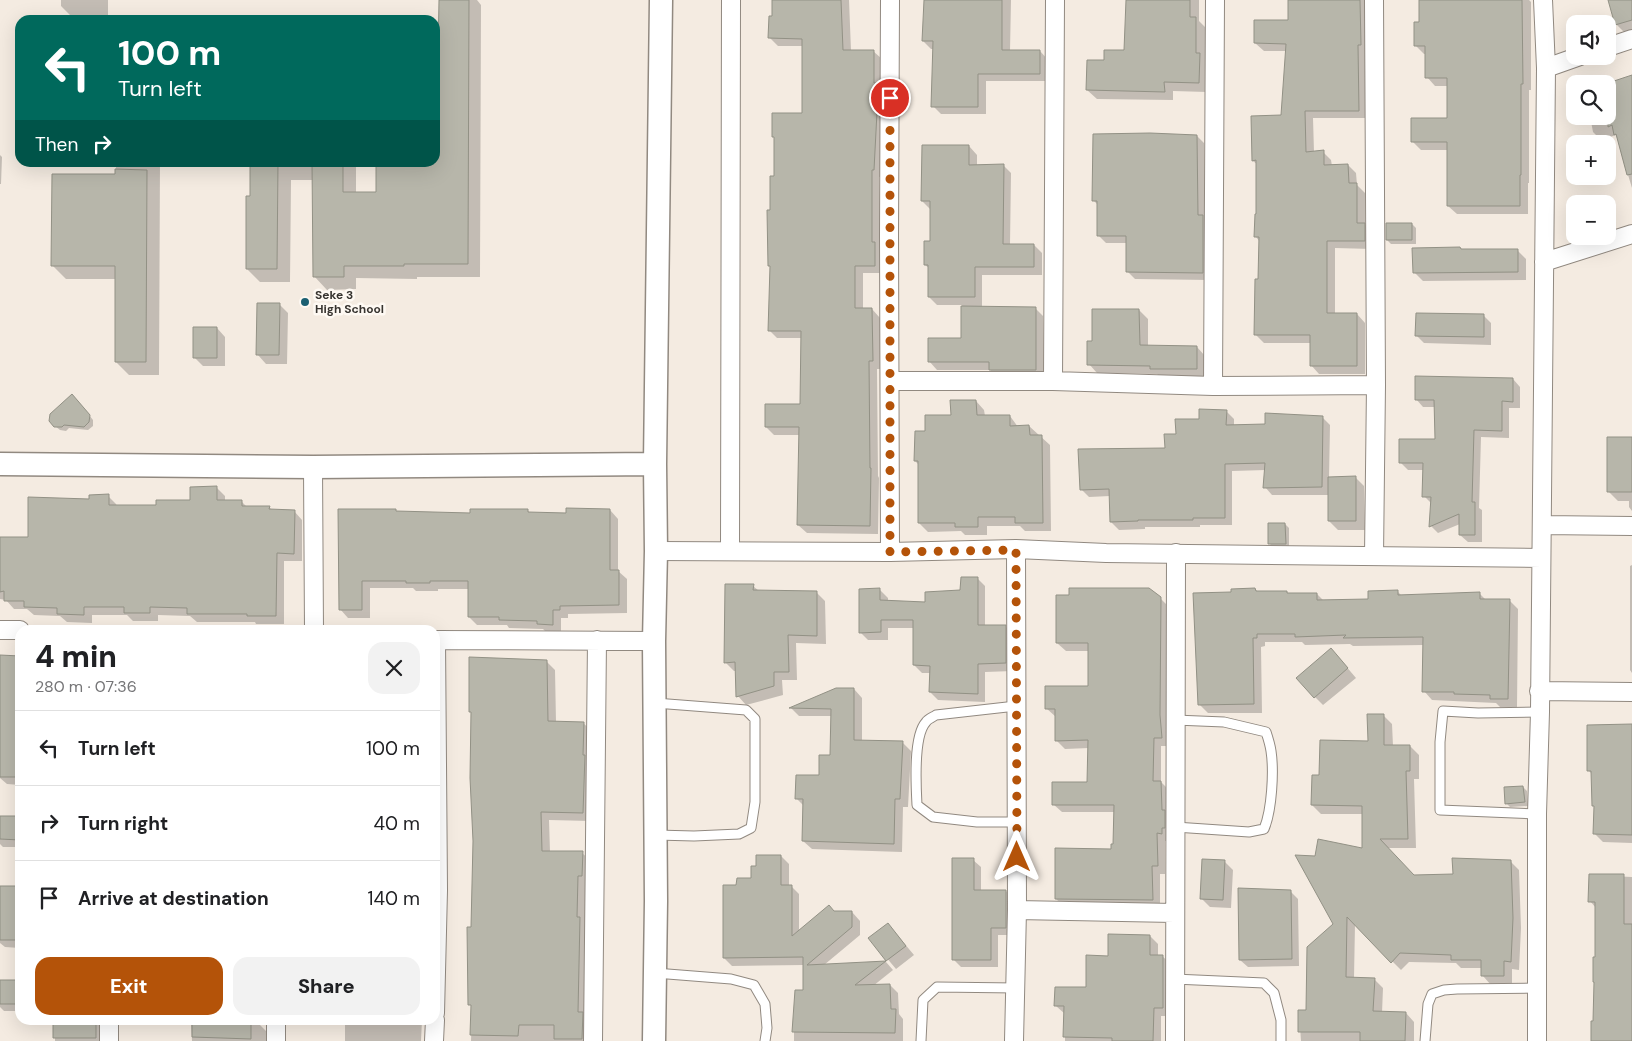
<!DOCTYPE html>
<html lang="en">
<head>
<meta charset="utf-8">
<style>
	body { margin:0; font-family:"DM Sans",sans-serif; background:#f2f2f2; color:#202124; height:100vh; display:flex; flex-direction:column; font-size:19px; white-space:nowrap }
	* { box-sizing:border-box; margin:0 }
	p { font-size:16px; color:#757577 }
	.icon { flex:none; width:28px; height:28px; fill:none; stroke:currentColor; stroke-width:2; stroke-linecap:round; stroke-linejoin:round }
	.map { position:relative; flex:1; overflow:hidden }
	.panel { position:absolute; left:15px; top:625px; width:425px; height:400px; display:flex; flex-direction:column; background:#fff; border-radius:15px; box-shadow:0 5px 20px #0002 }
	.panel>* { flex:none }
	.guide { position:absolute; left:15px; top:15px; width:425px; height:152px; border-radius:15px; box-shadow:0 5px 20px #0002; background:#00695c; color:#fff; overflow:hidden }
	.controls { position:absolute; left:1566px; top:15px; display:grid; gap:10px }
	.controls a { display:grid; place-items:center; width:50px; height:50px; border-radius:10px; background:#fff; box-shadow:0 5px 20px #0002; font-size:25px }
	.pin { position:absolute; display:grid; place-items:center; width:42px; height:42px; color:#fff; margin:-21px; border:2px solid #fff; border-radius:50%; box-shadow:0 1px 5px #0007 }
	.me { position:absolute; width:55px; margin:-28px; rotate:0deg; stroke-linejoin:round; filter:drop-shadow(0 0 4px #0008) }
	.turn { display:flex; align-items:center; gap:18px; height:105px; padding:0 20px; font-size:22px }
	.turn .icon { width:65px; height:65px; stroke-width:2.5 }
	.turn b { display:block; font-size:35px; line-height:42px }
	.then { display:flex; align-items:center; height:48px; padding:0 20px; background:#0003; gap:10px; font-size:19px }
	.round { display:grid; place-items:center; flex:none; width:52px; height:52px; border-radius:15px; background:#f2f2f2 }
	.overview { display:flex; align-items:center; justify-content:space-between; height:85px; padding:0 20px }
	h1 { font-size:30px; font-weight:800; line-height:38px }
	.action { display:flex; gap:10px; margin-top:auto; padding:10px 20px }
	.action a { flex:1; height:58px; border-radius:15px; background:#b45309; color:#fff; font-size:20px; font-weight:800; line-height:58px; text-align:center }
	.action a+a { background:#f2f2f2; color:#202124 }
	ul { padding:0; list-style:none }
	li { display:flex; align-items:center; gap:15px; height:75px; padding:0 20px; border-top:1px solid #e0e0e0 }
	li div { flex:1 }
	li b { display:block; font-size:19px }
	li em { font-style:normal }
	.map>svg:first-child { display:block }
	.shadow { fill:#0003 }
	.building { fill:#b7b6aa; stroke:#929185 }
	.lines { fill:none; stroke-linecap:round; stroke-linejoin:round }
	.service-casing { stroke:#918980; stroke-width:11 }
	.minor-casing { stroke:#918980; stroke-width:20 }
	.tertiary-casing { stroke:#918980; stroke-width:25 }
	.service { stroke:#fff; stroke-width:9 }
	.minor { stroke:#fff; stroke-width:18 }
	.tertiary { stroke:#fff; stroke-width:22 }
	.route { stroke:#b45309; stroke-width:9; stroke-dasharray:0 16.2 }
	.poi-dot { fill:#1b5f71; stroke:#fef9f3; stroke-width:2 }
	.labels { text-anchor:middle; dominant-baseline:central; stroke-width:5; stroke-linejoin:round; paint-order:stroke }
	.poi-label { font-size:12px; font-weight:bold; fill:#373430; stroke:#fef9f3; text-anchor:start }
</style>
</head>
<body>
<div class="map">
<svg width="1632" height="1041" viewBox="0 0 1632 1041">
	<rect width="100%" height="100%" fill="#f4ebe1"/>
	<path class="shadow" d="M61,0H108V19H74L61,6Z
		M440,0H477L481,5L480,277H417V279L356,278V289L327,290L314,276V180H291L290,282H260L247,269L252,162H356V193L377,194L435,162V96H438Z
		M773,0H849L851,51H873L882,59V177H879L880,249L883,252V273H863V309H872L880,318L881,369H877L878,476L879,478L878,534L807,533L798,525L800,435H774L766,427L802,405V338H777L769,330L771,211L775,178L776,139L773,136L803,115V46H778L769,37L773,17Z
		M925,0H1011L1010,51H1040L1048,60V81H986V114H941L933,106L934,49H931L923,41Z
		M1127,0H1199V21L1205,27V60L1208,63L1207,92L1173,91V100L1097,99L1087,90L1106,62L1126,51Z
		M1289,0H1368L1367,118H1313L1314,152H1323L1331,160L1332,166L1348,165L1356,173L1357,185L1365,193V225L1372,232V249L1335,248V314H1357L1365,323V374H1319L1311,365V343H1264L1255,334L1260,242L1256,237L1258,215V165L1253,161L1252,117L1282,116L1287,51H1264L1255,43L1289,22Z
		M1420,0H1529L1531,2V90H1529V183H1528V214H1457L1448,206V150H1421L1412,141L1449,119V86H1435L1427,77V54H1424L1416,46L1420,24Z
		M1610,0H1632V31L1625,33L1616,24Z
		M1632,76V188L1616,135L1601,140L1593,132L1590,116H1608V84Z
		M1197,136L1204,143L1205,219L1210,224V280L1135,279L1127,271V243H1106L1098,235V205L1094,201Z
		M969,146L977,155V166L1003,165L1011,173L1010,245H1034L1042,253V275H982V308H1035L1043,316L1044,378H998L990,370H937L929,361L962,340V305H937L929,297V268L925,265L931,243L930,209L922,201Z
		M0,155L2,157L1,184H0Z
		M116,162H160L159,375H129L116,362V279H66L53,266L116,175Z
		M1412,224L1416,228V244H1391L1387,240Z
		M1461,248L1462,250H1517L1526,259V280L1423,281L1414,272Z
		M279,304L288,313L287,364H266L258,355Z
		M1139,310L1148,319V346L1197,347L1205,356V377H1160L1157,374L1097,373L1089,364L1094,342Z
		M1483,315L1491,323V345L1424,343L1417,336Z
		M217,328L225,337V366H203L194,357Z
		M1513,379L1520,387V408H1509V438L1481,437L1479,508L1482,510V542H1468L1460,535V524L1438,533L1431,526L1432,504L1424,496V470H1408L1400,462L1436,440L1435,407H1423L1416,399Z
		M76,399L93,420V426L88,430L69,428L66,431L60,430L55,426Z
		M976,401L984,410L985,416H1010L1018,427L1029,426L1050,445L1051,531H1025L1020,526H987V535H965L961,531L928,532L919,523V465L915,461L926,432Z
		M1226,411L1234,419V426H1267L1322,417L1330,425L1329,478H1356L1364,486L1365,530H1338L1329,521V495H1272L1265,487L1266,470L1232,471V525H1200V527H1145V529L1119,530L1111,522L1110,496L1089,497L1081,489L1166,449L1177,435L1200,420Z
		M1632,438V511L1629,507V501H1618L1608,491Z
		M216,487L225,496V502H242L247,507H269L273,511H294L302,520V561H284V624H256L255,622H197L190,616L158,615V621H133L127,615H92V623L67,622L60,616L34,615L27,609H14L6,600L0,599V538H29L91,500L108,496L116,504L117,506L158,507L192,501Z
		M610,510L618,519V571L627,579V613L568,614V618H561V632H546L543,629L509,628L507,625H477L469,617V589H438V591H416L413,588H370V618H348L340,609L397,512L471,514L528,511L531,514H567Z
		M1285,524L1289,528V548H1274L1270,544Z
		M1632,565V673L1630,670V566Z
		M977,578L985,586V626H1005L1013,634V671L985,672V702L938,700L930,692L931,673H922L914,665V628H888V640H868L860,632L880,590L888,598V602L927,603L961,592Z
		M753,586L759,591L816,592L825,601L826,644L796,643L797,680H782L783,695L746,705L738,696L737,671H734L725,662Z
		M1255,589L1258,592H1287L1289,594H1317L1324,601L1369,600L1398,592L1402,596L1479,593L1486,600H1509L1518,609L1517,707H1500L1496,703L1432,700L1424,691V645L1353,646L1350,644L1305,645L1302,642H1265V646L1261,647L1262,713H1208L1199,704L1233,593Z
		M1160,598L1169,607V746H1161V782L1169,790L1170,841H1165V874H1160V908L1065,907L1056,899L1112,850L1114,845L1115,812H1062L1053,804L1088,783L1089,748L1065,749L1056,740V717L1046,708L1089,687V651H1066L1057,643Z
		M0,657H20V785L7,784L0,778Z
		M1339,658L1356,678L1323,705L1315,697Z
		M546,661L555,670L556,722L583,723L592,731L591,821L549,820L550,852L582,853L591,861V1041H471L472,1007L470,1004L474,841L473,714L470,711Z
		M836,689H854L862,698V741L902,742L911,751L908,807H903L902,852L812,849L803,841L804,806L797,799L820,777L831,756L832,716H799L791,708Z
		M1383,715L1392,724L1393,746H1410L1419,755V779H1414L1416,848H1387L1414,876L1454,875L1510,861L1519,870L1521,928L1519,970L1512,969V985H1491L1483,976V968H1461L1456,963L1409,962L1401,970L1355,924L1354,978L1374,979L1383,988L1382,1013H1406L1414,1022V1041H1301L1299,1011H1307L1335,924L1316,857L1363,850V814H1321L1312,805L1320,777L1369,742Z
		M1632,725V843L1603,842L1594,833L1595,807L1593,805L1592,774L1588,770Z
		M1523,787L1527,791L1528,806L1510,807L1506,803Z
		M0,817H20V847H3L0,844Z
		M781,856L789,864V886H791L799,894V931L834,913L852,912L860,921V935L824,965L886,962L893,970L873,986L890,985L898,993L899,1014L903,1019V1041H794V1008L804,991V965L732,966L724,958L738,887L752,880L757,867Z
		M973,860L981,867V891H1006L1013,899V935H998V967H961L953,959Z
		M1224,861L1233,870L1231,908L1210,907L1201,898Z
		M1590,875L1632,877V1041H1592L1594,1022L1596,908L1590,901Z
		M0,887H20V948L5,947L0,943Z
		M1290,891L1298,899L1299,966L1248,967L1240,960Z
		M888,924L914,955L896,969L870,938Z
		M1150,936L1158,944V956H1162L1171,964L1170,1016H1161V1041H1065V1014L1056,1006L1087,989L1109,957Z
		M0,981H20V1011H4L0,1007Z
		M55,1020H101L103,1041H55Z
		M345,1020H422L421,1041H345Z
		M191,1023L260,1025L268,1033V1041H192Z"/>
	<path class="building" d="M439,0H469L468,264H404V266H344V277H313L312,162H343V192H376V162H436Z
		M772,0H841L843,50H874V83H876L877,112L874,170H872V242H875V266H855V308H872L873,361H869L870,468H871L870,526L797,525L799,427H765V404H800L801,331H768L770,266H768L767,210H770V176H774V137H772V113H802V39L768,38L769,16H772Z
		M924,0H1002V50H1040V74H978V107H931L933,41H922Z
		M1126,0H1190V17H1196V53H1200L1199,83L1164,82L1165,92L1086,90L1087,60H1104V50H1124Z
		M1288,0H1360L1361,45H1358L1359,111H1305L1306,152L1324,150V165L1348,164L1349,183H1357V223H1365V241H1327V313H1357V366H1310V335H1254L1255,279H1258L1259,237H1254L1255,214H1256V160L1252,161L1251,116L1281,115L1286,44L1254,43V20H1288Z
		M1419,0H1522L1523,84H1521V175H1520V206H1447V142H1411V118H1447V78H1425V46H1414V22H1419Z
		M1608,0H1632V20L1615,25Z
		M1632,75V174L1627,175L1616,134L1614,135L1612,125L1608,127V83Z
		M1150,133L1197,135L1198,215H1203V273L1126,272V236H1097V201H1092L1093,134Z
		M922,145H969V165L1004,164L1003,244H1034V267H975V297H928V265H924V241H930V201H921Z
		M250,162H278L277,269H246V196H250Z
		M115,169L147,170L146,362H115V266H51L52,174H115Z
		M1386,223H1412V240H1386Z
		M1460,247L1461,249H1518V272L1413,273L1412,248Z
		M257,303H280L279,355H256Z
		M961,306L1036,307V370H989V362H928V338H961Z
		M1092,309H1139L1140,345L1197,346V369H1150V366L1087,365V341H1092Z
		M1416,313L1484,314V337L1415,336Z
		M193,327H217V358H193Z
		M1415,376L1513,378V402L1502,401V431L1474,430L1472,502H1475V535H1459V514L1429,527L1431,497H1422L1423,463H1399V439H1435L1434,400H1415Z
		M72,394L90,415L89,422L84,427L64,425L62,427H54L49,421L50,414Z
		M950,400H976L977,415H1010V426L1029,425L1030,435H1042L1043,523H1015V517H978V527H955V523H918V461H914L915,431H925V415H951Z
		M1199,409L1227,410L1226,425L1265,424V413L1323,416L1322,487L1263,488L1265,463L1225,464V518H1193V520H1138V521L1110,522L1109,489L1080,490L1078,449L1165,448L1164,434H1176L1175,419H1199Z
		M1607,437H1632V492H1607Z
		M1356,476V521H1328V477Z
		M217,486V500H242V506H270L269,509L295,510L294,554L277,553L276,616H247V614H187V608L150,607V613H124V607H84V615L57,614V608L24,607V601H4V591L0,592V537H28V497L89,499V495L109,494V505H156V500H190V487Z
		M566,508L610,509V570H619V605L560,606V610H553V625L537,624V621L499,620V617H468V581H430V583H406V581H362V610H339L338,509H396V511L470,513V509H528V512L566,513Z
		M1268,523H1285L1286,544H1268Z
		M961,577H978V625H1006V663L978,664V694L929,692L930,666L913,665V620H881V632L859,633V589L880,588V600L925,602V592L960,590Z
		M725,584H754L753,590L817,591V636L788,635L789,672H774V686L736,697L735,662L724,663Z
		M1069,588H1149L1161,597L1160,715L1162,738H1154L1153,781H1161L1162,810H1165V828H1162V834L1157,833L1158,866H1152L1153,900L1055,899V848L1111,849V844H1113L1114,805H1052V782H1087L1088,740L1055,741V709H1045V686H1088V643H1056V595H1069Z
		M1255,588L1256,591H1287V593H1317V600L1368,599V591L1398,590V595L1480,592V599H1510L1508,699H1490V695L1454,694V692H1422L1423,637L1343,638L1346,635L1295,637V634H1257V638H1253L1254,704L1198,705L1193,593L1231,592V589Z
		M1331,648L1348,668L1314,698L1296,678Z
		M0,655L20,656V777H0Z
		M469,657L547,660L548,721L584,722L583,755H585L583,813L541,812L542,851H583L582,876H578L577,917H580L578,1012H583L582,1039H554V1025H519L518,1036L470,1035L471,1005H468L467,927H471L473,841L470,778L471,712H469Z
		M836,688H854V740L903,741L900,799H895L894,844L802,841L803,799H795L796,775H819V755H830L831,709L789,708Z
		M1367,714H1384V745H1410V771H1406L1408,839H1380L1414,875L1453,874L1452,858L1511,860L1513,918L1511,962L1504,961V976H1481V960H1451V955L1400,953L1391,963L1347,917L1346,977L1375,978L1373,1011L1406,1012L1405,1041H1360V1032H1298V1010H1306L1307,947L1333,924L1295,855L1315,856L1318,839L1362,848V806L1311,805L1312,775H1319L1320,740L1368,741Z
		M1632,724V835L1593,834L1594,806H1592L1591,771H1587V725Z
		M1523,786L1525,802L1505,804L1504,787Z
		M0,816H20V840L0,839Z
		M756,855H781V885H792V936L829,905L834,911H852V927L807,965L886,961L855,985L890,984L891,1009H896L895,1033L792,1032L795,990H803V957L723,958V885H736L737,878H751V866H756Z
		M952,858H974V890H1006V928H991V960H952Z
		M1202,859L1225,860L1223,900L1200,899Z
		M1589,874H1624V924H1632V1041H1591V1021H1593L1594,982H1593V957H1595V902H1588Z
		M0,886H20V940H0Z
		M1238,888L1291,890L1292,959L1239,960Z
		M888,923L906,946L886,961L868,938Z
		M1108,934L1150,935V955H1163V1008H1154L1153,1041H1112V1038L1063,1037L1064,1006H1054L1055,987H1086V955L1108,956Z
		M0,980H20V1004H0Z
		M53,1020H96V1038H53Z
		M192,1021L251,1023V1039L192,1037Z"/>
	<g class="lines">
		<defs>
			<path id="service" d="M655,703L746,710L755,719V802L751,828L739,834L694,836L656,835
				M1016,706L936,715C933,717 928,719 926,722C913,736 916,786 917,805L933,817L977,822H1017
				M1537,814L1440,810V742L1443,711L1478,713L1540,712
				M1175,827L1249,832L1264,829C1272,810 1274,771 1271,751C1270,744 1268,738 1266,732L1224,722L1175,720
				M655,973L731,979L754,985L765,1004L767,1028L765,1041
				M1174,979L1264,983L1274,993L1281,1020V1041
				M921,1041L923,1000L937,987L1016,988
				M1425,1041L1428,1004L1432,994L1444,990L1457,989L1536,988"/>
			<path id="minor" d="M1055,0L1053,381L1213,386L1376,385
				M1608,47L1632,39
				M1546,68L1580,56
				M1544,262L1632,234
				M890,381H1053
				M1213,386L1215,0
				M313,467L314,630
				M1542,525L1632,526
				M730,550L731,0
				M656,551L890,552L1016,549L1106,553L1541,558
				M890,552L889,235L890,0
				M1374,556L1376,385L1374,0
				M0,630H20
				M435,640L654,641
				M1539,691L1632,692
				M1017,910L1174,913
				M435,1013L438,890L436,640
				M109,1041V1020
				M276,1041V1020
				M434,1041L435,1020
				M593,1041L597,640
				M1014,1041L1017,910L1016,549
				M1175,1041L1176,553
				M1537,1041V814L1540,712L1546,68L1543,0"/>
			<path id="tertiary" d="M0,464L313,467L655,464
				M654,1041L656,901L654,641L656,551L655,464L661,0"/>
		</defs>
		<use href="#service" class="service-casing"/>
		<use href="#minor" class="minor-casing"/>
		<use href="#tertiary" class="tertiary-casing"/>
		<use href="#service" class="service"/>
		<use href="#minor" class="minor"/>
		<use href="#tertiary" class="tertiary"/>
	</g>
	<g class="lines">
		<path class="route" d="M890,98V552L1016,550L1017,857"/>
	</g>
	<circle class="poi-dot" cx="305" cy="302" r="5"/>
	<g class="labels">
		<g class="poi-label">
			<text x="315" y="295">Seke 3<tspan x="315" dy="14">High School</tspan></text>
		</g>
	</g>
</svg>
<div class="controls">
<a><svg class="icon" aria-label="sound" viewBox="0 0 24 24"><path d="M4 9h4l5-4v14l-5-4H4zM17 9q2 3 0 6"/></svg></a>
<a><svg class="icon" aria-label="search" viewBox="0 0 24 24"><circle cx="10" cy="10" r="6"/><path d="M15 15l6 6"/></svg></a>
<a>+</a>
<a>−</a>
</div>
<div class="pin" style="left:890px;top:98px;background:#d93025"><svg class="icon" aria-label="arrive" viewBox="0 0 24 24"><path d="M6 21V4h12l-3 4 3 4H6"/></svg></div>
<svg class="me" style="left:1017px;top:857px" viewBox="-20 -20 40 40"><path d="M0-17L14 15 0 8-14 15z" fill="#b45309" stroke="#fff" stroke-width="4"/></svg>
<div class="guide">
<div class="turn"><svg class="icon" aria-label="left" viewBox="0 0 24 24"><path d="M17 20v-9H6M10 6l-5 5 5 5"/></svg><div><b>100 m</b>Turn left</div></div>
<div class="then">Then<svg class="icon" aria-label="right" viewBox="0 0 24 24"><path d="M7 20v-9h11M14 6l5 5-5 5"/></svg></div>
</div>
<section class="panel">
<div class="overview"><div><h1>4 min</h1><p>280 m · 07:36</p></div><a class="round"><svg class="icon" aria-label="close" viewBox="0 0 24 24"><path d="M6 6l12 12M18 6L6 18"/></svg></a></div>
<ul>
<li><svg class="icon" aria-label="left" viewBox="0 0 24 24"><path d="M17 20v-9H6M10 6l-5 5 5 5"/></svg><div><b>Turn left</b></div><em>100 m</em></li>
<li><svg class="icon" aria-label="right" viewBox="0 0 24 24"><path d="M7 20v-9h11M14 6l5 5-5 5"/></svg><div><b>Turn right</b></div><em>40 m</em></li>
<li><svg class="icon" aria-label="arrive" viewBox="0 0 24 24"><path d="M6 21V4h12l-3 4 3 4H6"/></svg><div><b>Arrive at destination</b></div><em>140 m</em></li>
</ul>
<div class="action"><a>Exit</a><a>Share</a></div>
</section>
</div>
</body>
</html>
